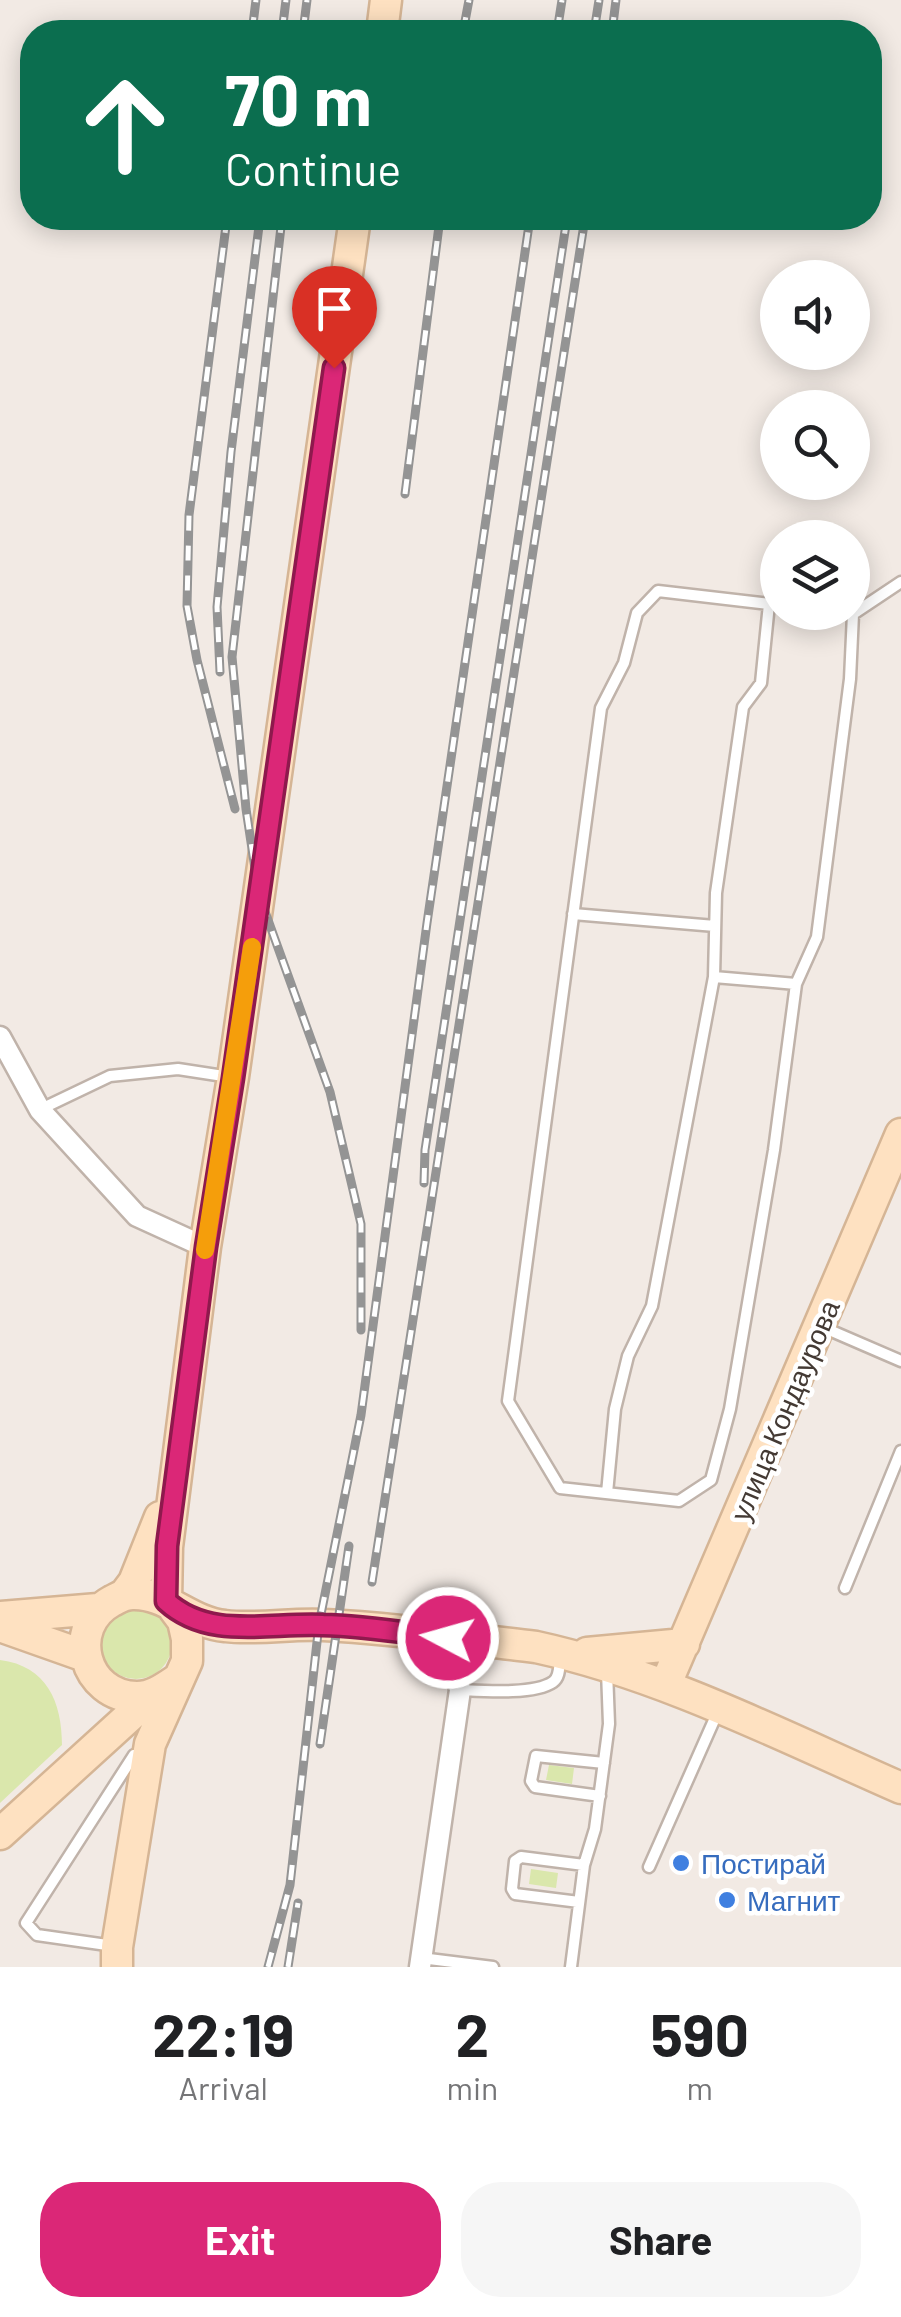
<!DOCTYPE html>
<html lang="en">
<head>
<meta charset="utf-8">
<style>
	body { margin:0; font-family:Barlow,sans-serif; background:#f6f6f6; color:#202124; height:100vh; display:flex; flex-direction:column; font-size:38px; white-space:nowrap }
	* { box-sizing:border-box; margin:0 }
	p { font-size:32px; color:#757577 }
	.icon { flex:none; width:55px; height:55px; fill:none; stroke:currentColor; stroke-width:2; stroke-linecap:round; stroke-linejoin:round }
	.map { position:relative; height:1967px; overflow:hidden }
	.details { display:flex; flex-direction:column; background:#fff; flex:1 }
	.details>* { flex:none }
	.hud { position:absolute; left:20px; top:20px; width:862px; height:210px; border-radius:40px; box-shadow:0 5px 25px #0003; background:#0b6e4f; color:#fff; overflow:hidden }
	.controls { position:absolute; left:760px; top:260px; display:grid; gap:20px }
	.controls a { display:grid; place-items:center; width:110px; height:110px; border-radius:50%; background:#fff; box-shadow:0 5px 25px #0003; font-size:50px }
	.pin { position:absolute; display:grid; place-items:center; width:85px; height:85px; color:#fff; margin:-102px -42px; border-radius:50% 50% 50% 0; rotate:-45deg; box-shadow:0 0 10px #0007 }
	.pin .icon { rotate:45deg }
	.me { position:absolute; width:110px; margin:-55px; rotate:276deg; stroke-linejoin:round; filter:drop-shadow(0 0 8px #0008) }
	.turn { display:flex; align-items:center; gap:35px; height:210px; padding:0 40px; font-size:45px }
	.turn .icon { width:130px; height:130px; stroke-width:2.5 }
	.turn b { display:block; font-size:70px; line-height:85px }
	.eta { display:flex; justify-content:space-evenly; align-items:center; height:170px; text-align:center }
	.eta b { font-size:60px; font-weight:700; line-height:70px }
	.primary-button { display:flex; gap:20px; margin-top:auto; padding:20px 40px }
	.primary-button a { flex:1; height:115px; border-radius:40px; background:#db2777; color:#fff; font-size:40px; font-weight:700; line-height:115px; text-align:center }
	.primary-button a+a { background:#f6f6f6; color:#202124 }
	.map>svg:first-child { display:block }
	.green { fill:#dae7ac }
	.lines { fill:none; stroke-linecap:round; stroke-linejoin:round }
	.lane-casing { stroke:#c0b3aa; stroke-width:15 }
	.street-casing { stroke:#c0b3aa; stroke-width:25 }
	.secondary-casing { stroke:#d5b595; stroke-width:35 }
	.lane { stroke:#fff; stroke-width:10 }
	.street { stroke:#fff; stroke-width:20 }
	.secondary { stroke:#fee1c1; stroke-width:30 }
	.rail-casing { stroke:#949494; stroke-width:9 }
	.rail { stroke:#fff; stroke-width:5; stroke-dasharray:15; stroke-linecap:butt }
	.route-casing { stroke:#8e194d; stroke-width:25 }
	.route { stroke:#db2777; stroke-width:18 }
	.slow { stroke:#f59e0b; stroke-width:18 }
	.shop-dot { fill:#3f7fe0; stroke:#fff; stroke-width:4 }
	.labels { text-anchor:middle; dominant-baseline:central; stroke-width:9; stroke-linejoin:round; paint-order:stroke }
	.street-label { font-size:28px; fill:#443a34; stroke:#fff }
	.shop-label { font-size:28px; fill:#366cbe; stroke:#fff; text-anchor:start }
</style>
</head>
<body>
<div class="map">
<svg width="901" height="1967" viewBox="0 0 901 1967">
	<rect width="100%" height="100%" fill="#f2eae4"/>
	<path class="green" d="M100 1643a36 36 0 1 1 72 0a36 36 0 1 1-72 0Z
		M0,1660C47,1666 62,1702 62,1745L0,1803Z
		M549,1765L574,1768L572,1784L546,1780Z
		M531,1869L558,1873L556,1888L529,1884Z"/>
	<g class="lines">
		<defs>
			<path id="lane" d="M778,605L658,591L637,613L624,663L601,708L508,1401L560,1488L679,1501L711,1480L730,1409L774,1150L796,984L817,937L850,679L853,614
				M844,612L853,614L901,582
				M573,914L715,926
				M714,977L716,893L743,707L761,683L769,604
				M41,1109L110,1076L178,1069L230,1077
				M820,1326L901,1361
				M607,1493L615,1409L628,1356L652,1306L714,977L796,984
				M845,1588L901,1451
				M460,1690C482,1691 534,1695 553,1682C560,1677 559,1667 560,1659
				M600,1796L535,1787L531,1781L536,1756L604,1763
				M649,1867L719,1709
				M579,1902L515,1894L512,1889L515,1861L521,1857L584,1865
				M114,1946L37,1935L26,1923L134,1755
				M421,1958L493,1967
				M571,1967L584,1865L595,1829L609,1724L607,1671"/>
			<path id="street" d="M0,1037L40,1110L137,1216L205,1247
				M420,1967L460,1690L448,1637"/>
			<path id="secondary" d="M382,32L386,0
				M125,1594L134,1582L160,1517
				M166,1601L167,1547L205,1247L233,1077L355,218
				M0,1617L98,1609
				M0,1626L85,1656
				M587,1653L684,1644
				M178,1679C166,1687 153,1697 137,1697C84,1697 65,1627 112,1601C120,1597 124,1594 133,1594C167,1593 190,1623 225,1626C258,1630 291,1623 324,1625C394,1628 466,1639 536,1647C664,1675 782,1736 901,1788
				M665,1686L901,1134
				M0,1834L154,1694
				M117,1967V1947L150,1744L187,1661V1639L183,1621L174,1609"/>
		</defs>
		<use href="#lane" class="lane-casing"/>
		<use href="#street" class="street-casing"/>
		<use href="#secondary" class="secondary-casing"/>
		<use href="#lane" class="lane"/>
		<use href="#street" class="street"/>
		<use href="#secondary" class="secondary"/>
		<defs>
			<path id="rail" d="M252,32L256,0
				M282,32L286,0
				M303,32L307,0
				M463,32L469,0
				M557,32L562,0
				M594,32L599,0
				M612,32L616,0
				M227,218L189,515L187,606L197,660L235,809
				M282,218L232,657L246,809L259,895L330,1092L361,1224V1330
				M405,494L440,218
				M220,672L217,607L231,452L260,218
				M424,1183L425,1150L567,218
				M372,1582L585,218
				M320,1744L349,1546
				M268,1967L290,1885L319,1624L361,1415L427,923L530,218
				M288,1967L298,1903"/>
		</defs>
		<use href="#rail" class="rail-casing"/>
		<use href="#rail" class="rail"/>
	</g>
	<g class="lines">
		<defs>
			<path id="route" d="M334,368L233,1078L206,1247L167,1546L166,1601C209,1641 271,1622 323,1625C365,1626 406,1633 448,1638"/>
		</defs>
		<use href="#route" class="route-casing"/>
		<use href="#route" class="route"/>
		<path class="slow" d="M205,1250L252,947"/>
	</g>
	<g class="shop-dot">
		<circle cx="681" cy="1863" r="10"/>
		<circle cx="727" cy="1900" r="10"/>
	</g>
	<g class="labels">
		<g class="street-label">
			<text transform="translate(784 1410) rotate(-67)">улица Кондаурова</text>
		</g>
		<g class="shop-label">
			<text x="701" y="1863">Постирай</text>
			<text x="747" y="1900">Магнит</text>
		</g>
	</g>
</svg>
<div class="controls">
<a><svg class="icon" aria-label="sound" viewBox="0 0 24 24"><path d="M4 9h4l5-4v14l-5-4H4zM17 9q2 3 0 6"/></svg></a>
<a><svg class="icon" aria-label="search" viewBox="0 0 24 24"><circle cx="10" cy="10" r="6"/><path d="M15 15l6 6"/></svg></a>
<a><svg class="icon" aria-label="layers" viewBox="0 0 24 24"><path d="M12 4l9 5-9 5-9-5zM3 14l9 5 9-5"/></svg></a>
</div>
<div class="pin" style="left:334px;top:368px;background:#d93025"><svg class="icon" aria-label="arrive" viewBox="0 0 24 24"><path d="M6 21V4h12l-3 4 3 4H6"/></svg></div>
<svg class="me" style="left:448px;top:1638px" viewBox="-20 -20 40 40"><circle r="17" fill="#db2777" stroke="#fff" stroke-width="3"/><path d="M0-11L8 9 0 5-8 9z" fill="#fff"/></svg>
<div class="hud">
<div class="turn"><svg class="icon" aria-label="ahead" viewBox="0 0 24 24"><path d="M12 20V5M6 11l6-6 6 6"/></svg><div><b>70 m</b>Continue</div></div>
</div>
</div>
<section class="details">
<div class="eta">
<div><b>22:19</b><p>Arrival</p></div>
<div><b>2</b><p>min</p></div>
<div><b>590</b><p>m</p></div>
</div>
<div class="primary-button"><a>Exit</a><a>Share</a></div>
</section>
</body>
</html>
